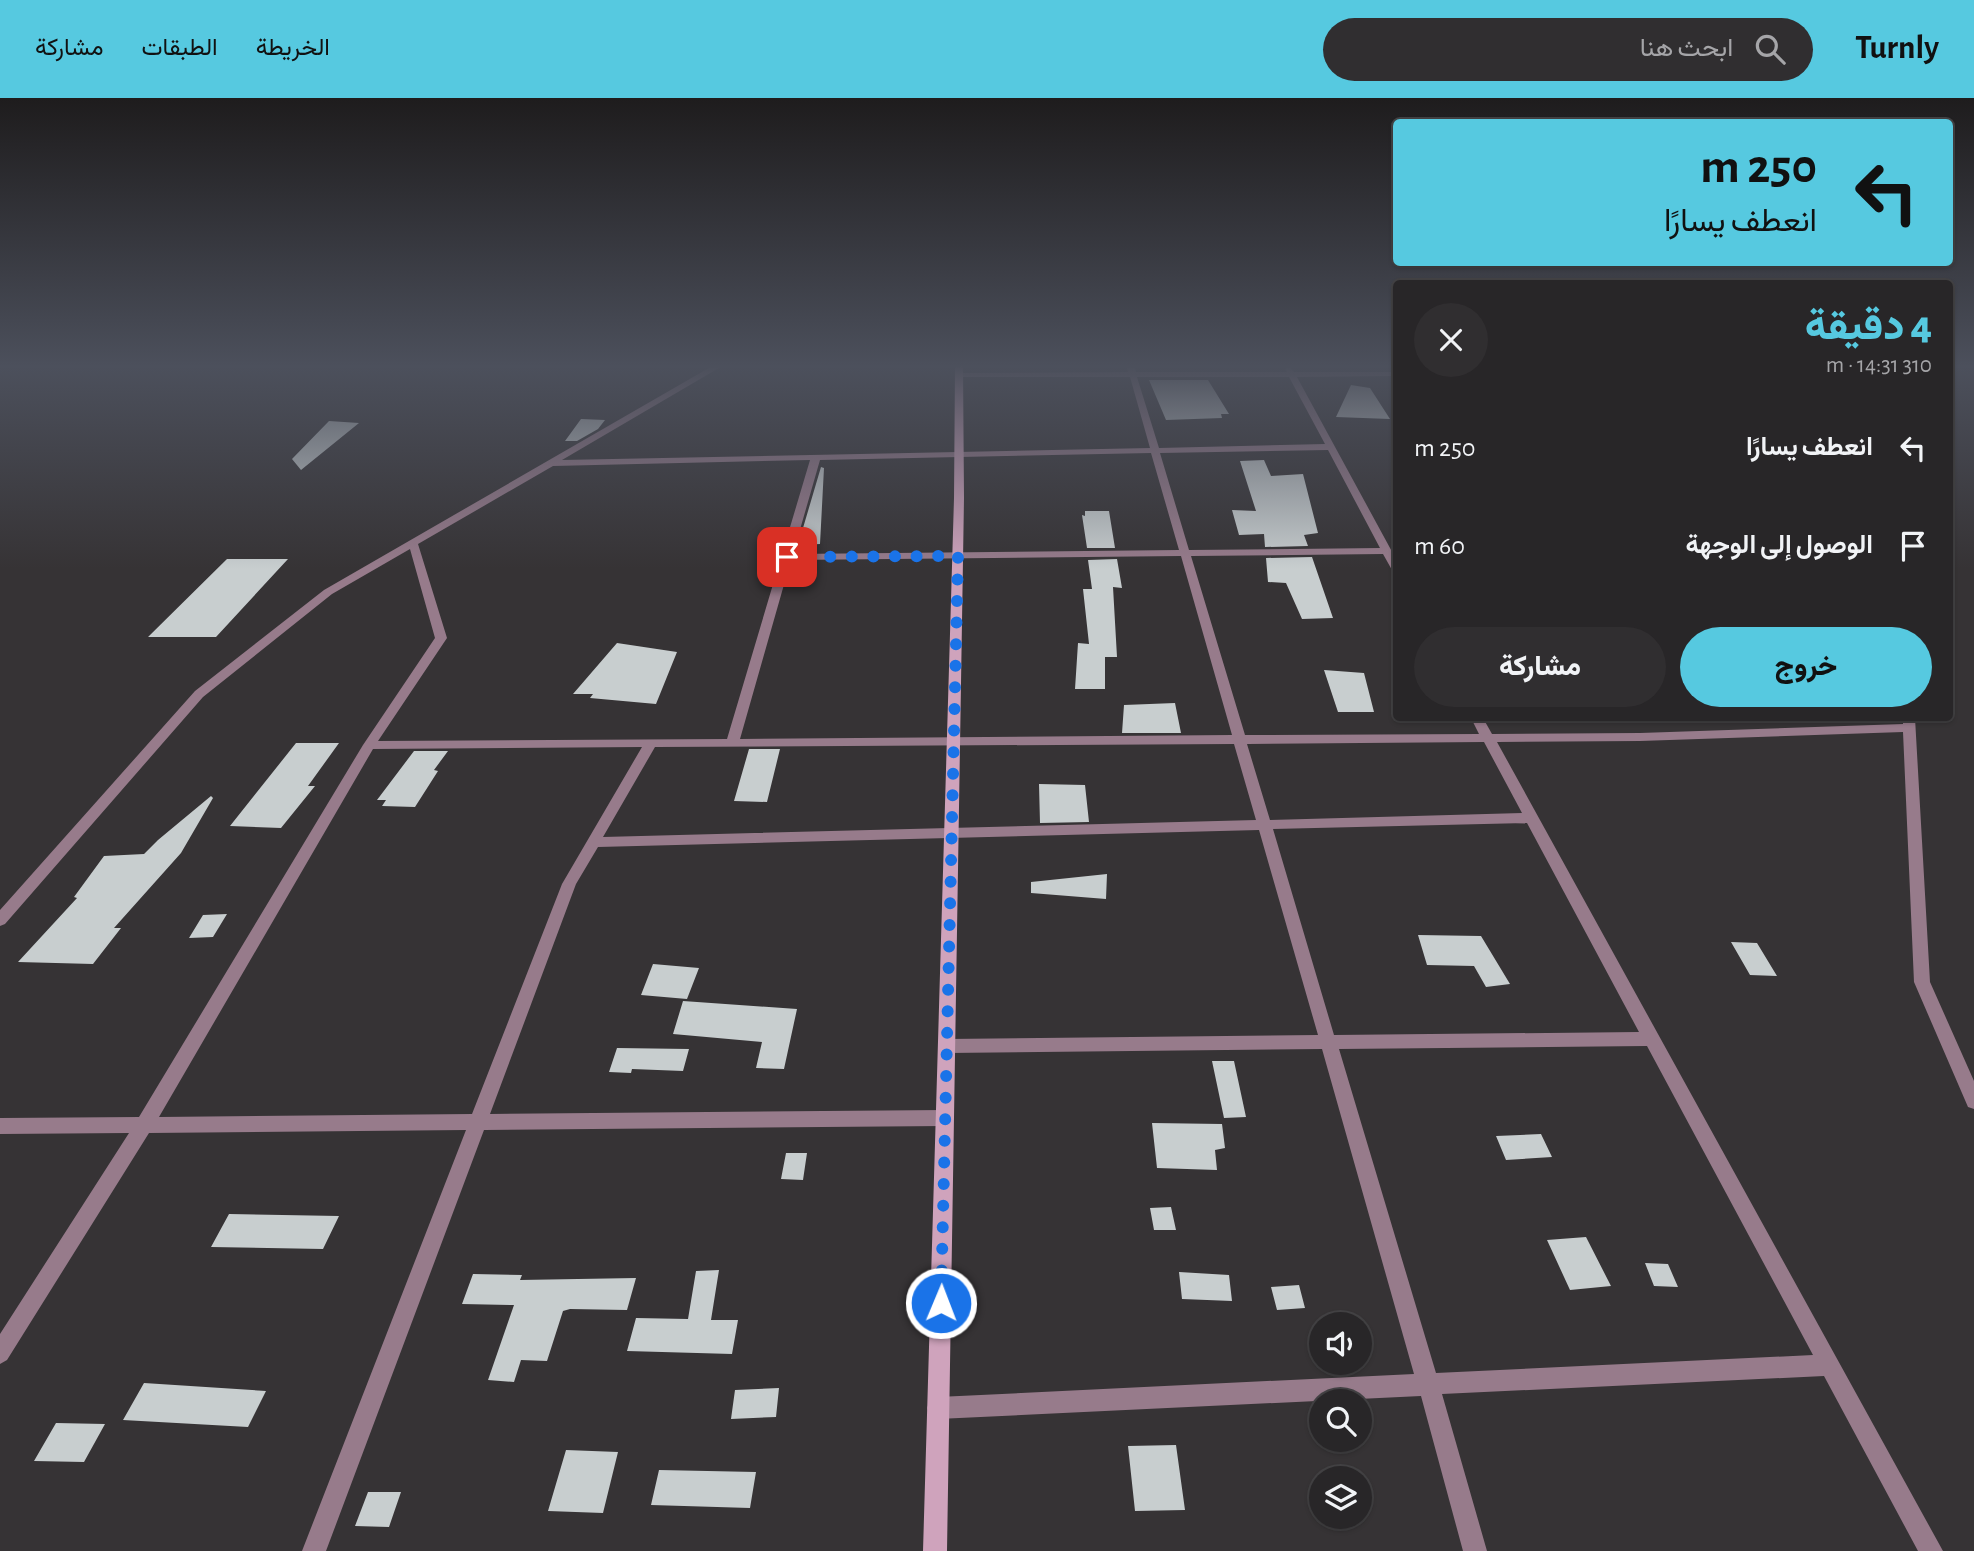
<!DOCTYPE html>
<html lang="ar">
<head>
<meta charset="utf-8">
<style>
	body { margin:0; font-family:"Alegreya Sans",Vazirmatn,sans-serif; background:#302e30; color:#f1f3f6; direction:rtl; height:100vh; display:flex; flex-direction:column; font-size:26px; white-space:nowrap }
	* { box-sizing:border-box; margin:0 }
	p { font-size:23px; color:#a5a5a8 }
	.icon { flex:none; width:38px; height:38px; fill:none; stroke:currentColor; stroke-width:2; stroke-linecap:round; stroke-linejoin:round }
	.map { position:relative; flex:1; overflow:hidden; direction:ltr }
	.panel { position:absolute; left:1393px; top:182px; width:560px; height:441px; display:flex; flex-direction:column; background:#282628; border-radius:7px; box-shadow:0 2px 5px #0004,0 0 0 2px #444345; direction:rtl }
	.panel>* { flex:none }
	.hud { position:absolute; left:1393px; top:21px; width:560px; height:147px; border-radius:7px; box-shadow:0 2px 5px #0004,0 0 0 2px #444345; direction:rtl; background:#56c9e0; color:#111; overflow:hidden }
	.tools { position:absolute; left:1309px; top:1214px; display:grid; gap:14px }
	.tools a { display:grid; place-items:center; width:63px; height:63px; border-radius:50%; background:#282628; box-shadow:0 2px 5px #0004,0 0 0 2px #444345; font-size:35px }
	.pin { position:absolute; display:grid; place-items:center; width:60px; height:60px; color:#fff; margin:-30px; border-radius:14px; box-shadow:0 4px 10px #0006 }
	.me { position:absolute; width:77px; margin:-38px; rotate:1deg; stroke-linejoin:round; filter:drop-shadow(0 0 5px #0008) }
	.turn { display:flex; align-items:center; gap:24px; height:147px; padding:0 21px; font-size:32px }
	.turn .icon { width:91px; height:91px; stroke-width:2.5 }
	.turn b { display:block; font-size:49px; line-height:60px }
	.round { display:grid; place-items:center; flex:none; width:74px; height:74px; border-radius:37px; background:#302e30 }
	.summary { display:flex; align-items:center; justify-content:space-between; height:119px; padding:0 21px }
	h1 { font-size:42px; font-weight:800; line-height:52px; color:#56c9e0 }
	.cta { display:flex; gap:14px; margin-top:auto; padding:14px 21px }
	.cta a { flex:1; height:80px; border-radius:42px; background:#56c9e0; color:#111; font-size:28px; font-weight:800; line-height:80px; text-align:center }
	.cta a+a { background:#302e30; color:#f1f3f6 }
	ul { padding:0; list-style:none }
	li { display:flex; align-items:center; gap:21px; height:98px; padding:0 21px }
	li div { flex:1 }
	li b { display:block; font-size:26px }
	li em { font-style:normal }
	header { display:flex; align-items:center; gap:42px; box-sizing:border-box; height:98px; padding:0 35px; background:#56c9e0; color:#111 }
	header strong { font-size:33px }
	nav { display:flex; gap:38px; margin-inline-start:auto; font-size:24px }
	.search { width:490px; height:63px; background:#302e30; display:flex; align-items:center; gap:18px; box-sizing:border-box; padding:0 24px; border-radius:38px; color:#a5a5a8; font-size:26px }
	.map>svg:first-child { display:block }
	.building { fill:#c8cecf }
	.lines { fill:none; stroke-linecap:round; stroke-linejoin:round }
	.street { fill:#977b8b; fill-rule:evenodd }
	.secondary { fill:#cfa3bc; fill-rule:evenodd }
	.route { stroke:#1a73e8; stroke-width:12; stroke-dasharray:0 21.6 }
</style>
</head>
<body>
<header>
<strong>Turnly</strong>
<div class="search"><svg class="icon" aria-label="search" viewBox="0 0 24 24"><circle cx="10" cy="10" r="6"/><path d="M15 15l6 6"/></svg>ابحث هنا</div>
<nav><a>الخريطة</a><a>الطبقات</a><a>مشاركة</a></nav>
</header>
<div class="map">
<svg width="1974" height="1453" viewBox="0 0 1974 1453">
	<rect width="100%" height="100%" fill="#363335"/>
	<path class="building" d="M1149,282H1208L1229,316H1221L1222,320L1166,322Z
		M1351,287L1370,290L1390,321L1336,319Z
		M581,321L605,322L598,331L577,343H565Z
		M329,323L359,325L301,372L292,361Z
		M1264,362L1271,378L1303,376L1318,435L1304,437L1308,448L1265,449L1264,436L1239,437L1232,412L1256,413L1240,363Z
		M821,369L824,370L820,446L798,447Z
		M1085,413H1109L1115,450H1087L1082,417L1085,418Z
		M1312,459L1333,520L1302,521L1286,485L1268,484L1266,460Z
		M227,461H288L216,539H148Z
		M1117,461L1122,490L1113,489L1117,559H1105V591H1075L1078,545L1089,546L1083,491H1092L1088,462Z
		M617,545L677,554L656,606L590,600L593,596H573Z
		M1324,572L1364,575L1374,614H1338Z
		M1175,605L1181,635H1122L1124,607Z
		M296,645H339L308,688H315L281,730L230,728Z
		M749,651H780L767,704L734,703Z
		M414,653H448L434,672L438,673L415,709L382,708L386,702H377Z
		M1039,686L1085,687L1089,724L1040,725Z
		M211,698L213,700L181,755L114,830H121L93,866L18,864L77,800L74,799L104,758L144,756L158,742Z
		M1107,776L1106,801L1031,795V784Z
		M227,816L213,839L189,840L203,817Z
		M1418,837L1481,838L1510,886L1486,889L1474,868L1427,867Z
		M1731,844L1757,845L1777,878L1750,877Z
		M653,866L699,870L687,901L641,897Z
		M683,903L797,911L784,971L756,970L762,944L673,936Z
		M617,950L689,951L683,973L632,971L631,975L609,974Z
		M1212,963H1234L1246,1019L1224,1020Z
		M1152,1025L1222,1026L1225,1050L1215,1052L1217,1072L1157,1070Z
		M1541,1036L1552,1059L1506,1062L1496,1038Z
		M786,1055H807L803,1082L781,1081Z
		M1171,1109L1176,1132H1154L1150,1110Z
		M229,1116L339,1118L323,1151L211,1149Z
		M1586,1139L1611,1188L1570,1192L1547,1142Z
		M1645,1165L1668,1166L1678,1189L1654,1188Z
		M719,1172L711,1222H738L732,1256L627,1253L636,1220L688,1221L696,1173Z
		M1179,1174L1229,1177L1232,1203L1182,1201Z
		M473,1176L522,1177L520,1182L636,1180L627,1212L570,1211L563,1213L547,1263L521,1262L514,1284L488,1282L514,1207L462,1206Z
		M1299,1187L1305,1210L1277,1212L1271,1189Z
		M144,1285L266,1293L248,1329L123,1322Z
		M779,1290L776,1319L731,1321L735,1292Z
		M56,1325L105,1326L84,1364L34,1363Z
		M1176,1347L1185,1412L1135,1413L1128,1348Z
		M566,1352L618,1354L603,1415L548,1413Z
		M659,1372L756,1374L750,1410L651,1407Z
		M368,1394H401L389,1429L355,1428Z"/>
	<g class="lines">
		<path class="street" d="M714,267H724L562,362L1150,350L1130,279H959L955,277L959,275L1128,274L1126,267H1134L1136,274H1287L1285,271L1289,269L1294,274H1396V278L1297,279L1396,461V473L1392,472L1383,456L1191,458L1245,637L1479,636L1471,620H1483L1492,636L1640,635L1903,626V620H1915L1930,884L1974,983V1011L1968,1009L1914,884L1903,634L1640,643L1497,644L1943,1453H1918L1824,1278L1442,1296L1487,1453H1463L1421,1298L938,1321L930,1318L927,1310L930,1302L938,1299L1414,1276L1322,951L947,955L941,953L939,948L941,943L947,941L1318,937L1259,732L598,749L576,786L490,1016L945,1012L951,1014L954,1020L951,1026L945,1028L484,1032L326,1453H302L466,1032L149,1035L7,1262L0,1266V1236L129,1035L0,1036V1020L139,1019L363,647L435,540L410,451L332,496L203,599L5,826L0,828V812L195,593L324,492ZM1137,279H1289L1325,346L1159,350ZM1328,352L1380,450L1189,452L1160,355ZM1151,355L1179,452L793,456L820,362ZM810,362L727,641L378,643L447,540L418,446L553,368ZM1181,458L1232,637L740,641L791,462ZM1484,644L1522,715L1270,722L1247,646ZM1234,646L1256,722L603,739L655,649ZM642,649L562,786L472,1016L159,1019L373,651ZM1527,725L1639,934L1334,937L1273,731ZM1647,948L1813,1257L1436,1275L1339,951Z"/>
		<path class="secondary" d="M955,267H963L964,400L947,1453H923L954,400Z"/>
	</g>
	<linearGradient id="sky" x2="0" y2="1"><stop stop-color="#1e1c1d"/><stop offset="0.57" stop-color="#4c505c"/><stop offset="1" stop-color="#4c505c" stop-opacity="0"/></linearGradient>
	<rect width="1974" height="471" fill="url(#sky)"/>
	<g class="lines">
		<path class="route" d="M787,459L958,458L941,1205"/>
	</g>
</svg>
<div class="tools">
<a><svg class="icon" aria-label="sound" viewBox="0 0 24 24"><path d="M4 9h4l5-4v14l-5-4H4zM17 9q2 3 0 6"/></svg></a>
<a><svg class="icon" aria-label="search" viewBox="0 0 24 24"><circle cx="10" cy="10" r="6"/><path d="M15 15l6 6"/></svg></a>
<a><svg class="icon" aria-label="layers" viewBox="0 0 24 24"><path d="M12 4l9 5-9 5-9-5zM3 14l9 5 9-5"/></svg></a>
</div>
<div class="pin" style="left:787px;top:459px;background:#d93025"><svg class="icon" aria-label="arrive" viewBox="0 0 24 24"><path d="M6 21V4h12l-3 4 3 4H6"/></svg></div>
<svg class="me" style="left:941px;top:1205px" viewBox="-20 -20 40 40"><circle r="17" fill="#1a73e8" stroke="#fff" stroke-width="3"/><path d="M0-11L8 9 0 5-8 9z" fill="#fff"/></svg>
<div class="hud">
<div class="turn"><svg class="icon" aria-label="left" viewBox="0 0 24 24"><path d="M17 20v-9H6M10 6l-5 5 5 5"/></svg><div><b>250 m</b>انعطف يسارًا</div></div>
</div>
<section class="panel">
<div class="summary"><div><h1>4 دقيقة</h1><p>310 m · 14:31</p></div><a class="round"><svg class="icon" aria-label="close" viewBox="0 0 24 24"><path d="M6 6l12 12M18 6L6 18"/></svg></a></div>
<ul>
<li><svg class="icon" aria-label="left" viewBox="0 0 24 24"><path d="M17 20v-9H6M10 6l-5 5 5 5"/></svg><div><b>انعطف يسارًا</b></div><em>250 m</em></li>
<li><svg class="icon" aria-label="arrive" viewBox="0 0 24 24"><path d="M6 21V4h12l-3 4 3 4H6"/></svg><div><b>الوصول إلى الوجهة</b></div><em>60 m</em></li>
</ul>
<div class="cta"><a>خروج</a><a>مشاركة</a></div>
</section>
</div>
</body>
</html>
